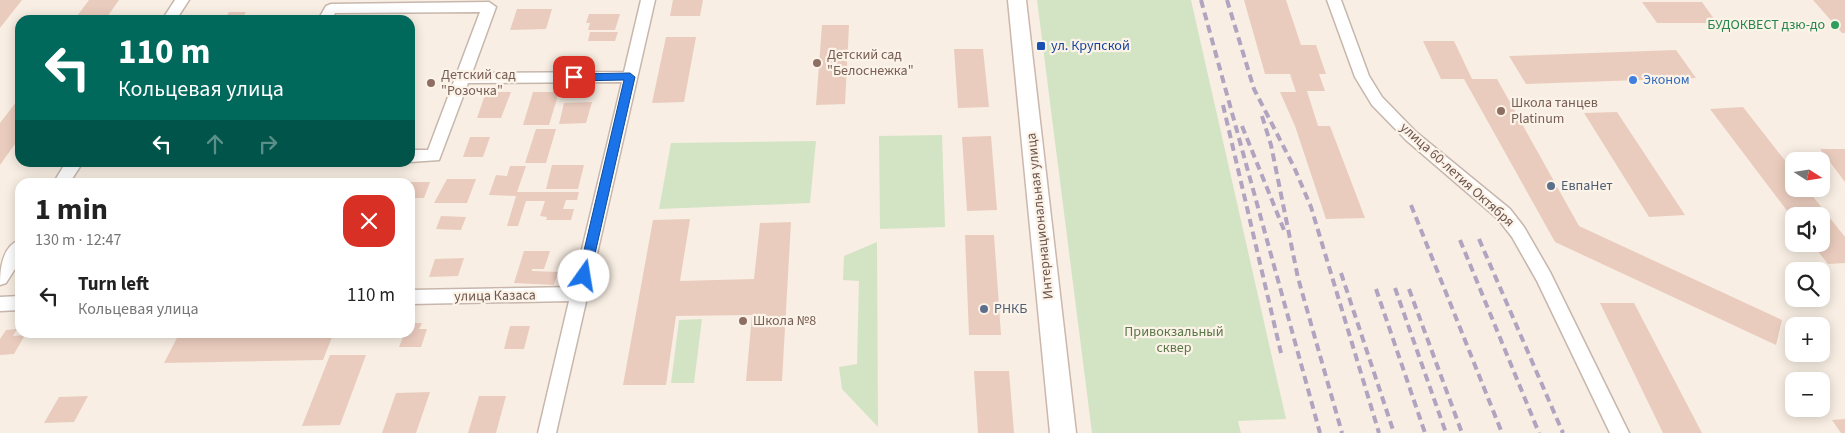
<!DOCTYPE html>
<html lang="en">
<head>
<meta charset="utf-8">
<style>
	body { margin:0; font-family:"Source Sans 3",sans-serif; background:#f6f6f6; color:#222; height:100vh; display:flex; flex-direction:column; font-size:19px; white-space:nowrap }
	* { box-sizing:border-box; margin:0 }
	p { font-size:16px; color:#767676 }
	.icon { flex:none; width:28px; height:28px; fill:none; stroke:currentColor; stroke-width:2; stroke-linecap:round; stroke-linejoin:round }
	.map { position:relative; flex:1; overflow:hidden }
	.panel { position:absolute; left:15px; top:178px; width:400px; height:160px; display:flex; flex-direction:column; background:#fff; border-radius:15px; box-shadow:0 2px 12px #0003 }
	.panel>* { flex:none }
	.guide { position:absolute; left:15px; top:15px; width:400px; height:152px; border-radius:15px; box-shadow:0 2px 12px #0003; background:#00695c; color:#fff; overflow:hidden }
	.needle { width:32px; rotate:102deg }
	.buttons { position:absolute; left:1785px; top:152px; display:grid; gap:10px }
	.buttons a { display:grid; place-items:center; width:45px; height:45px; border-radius:10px; background:#fff; box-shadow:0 2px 12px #0003; font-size:25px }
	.pin { position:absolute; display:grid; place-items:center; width:42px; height:42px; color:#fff; margin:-21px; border-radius:10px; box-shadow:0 2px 8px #0006 }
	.me { position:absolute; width:55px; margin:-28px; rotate:13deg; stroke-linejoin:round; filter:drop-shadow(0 0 4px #0008) }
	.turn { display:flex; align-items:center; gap:18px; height:105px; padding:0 20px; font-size:22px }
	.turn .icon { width:65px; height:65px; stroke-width:2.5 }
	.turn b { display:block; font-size:35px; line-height:42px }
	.lanes { display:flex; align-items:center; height:48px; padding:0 20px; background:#0003; justify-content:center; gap:25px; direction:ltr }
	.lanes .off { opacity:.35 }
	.round { display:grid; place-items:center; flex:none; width:52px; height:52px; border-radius:15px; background:#f6f6f6 }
	.overview { display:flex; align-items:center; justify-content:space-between; height:85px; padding:0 20px }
	h1 { font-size:30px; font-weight:700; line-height:38px }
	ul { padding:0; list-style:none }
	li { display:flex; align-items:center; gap:15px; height:65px; padding:0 20px }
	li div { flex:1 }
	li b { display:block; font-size:19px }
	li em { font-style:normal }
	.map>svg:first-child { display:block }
	.green { fill:#d3e4c4 }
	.building { fill:#eaccbe }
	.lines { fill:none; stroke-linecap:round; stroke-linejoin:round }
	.street-casing { stroke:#c7b6ac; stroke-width:3 }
	.secondary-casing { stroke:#ccb7ac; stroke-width:3 }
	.street { fill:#fff; fill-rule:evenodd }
	.secondary { fill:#fff; fill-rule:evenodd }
	.rail { stroke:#b0a4c0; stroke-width:4; stroke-dasharray:8 5; stroke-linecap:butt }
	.route { fill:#1a73e8; stroke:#114b97 }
	.leisure-dot { fill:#2e9e5b; stroke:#fcf3e8; stroke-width:2 }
	.transit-dot { fill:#1a4fb4; stroke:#fcf3e8; stroke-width:2 }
	.education-dot { fill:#8d6e63; stroke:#fcf3e8; stroke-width:2 }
	.shop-dot { fill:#3f7fe0; stroke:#fcf3e8; stroke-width:2 }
	.service-dot { fill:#5c6f8a; stroke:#fcf3e8; stroke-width:2 }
	.labels { text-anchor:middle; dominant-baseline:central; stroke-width:4.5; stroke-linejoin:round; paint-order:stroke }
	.leisure-label { font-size:14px; fill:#27864d; stroke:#fcf3e8; text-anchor:end }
	.transit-label { font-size:14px; fill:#164399; stroke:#fcf3e8; text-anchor:start }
	.education-label { font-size:14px; fill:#785e54; stroke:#fcf3e8; text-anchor:start }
	.shop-label { font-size:14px; fill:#366cbe; stroke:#fcf3e8; text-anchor:start }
	.street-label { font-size:14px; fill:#6d554d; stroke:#fcf3e8 }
	.service-label { font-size:14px; fill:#4e5e75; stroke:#fcf3e8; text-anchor:start }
	.park-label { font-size:14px; fill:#5a7749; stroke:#fcf3e8 }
</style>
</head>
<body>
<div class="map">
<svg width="1845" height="433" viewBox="0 0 1845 433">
	<rect width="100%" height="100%" fill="#f8eee3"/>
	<path class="green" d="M1037,0H1191L1286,419L1238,421L1241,433H1092Z
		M942,135L945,227L880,229L879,136Z
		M816,141L810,203L659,209L671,143Z
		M877,242L878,427L842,389L839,367L857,364L859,281L843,280L844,256Z
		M702,319L694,383H671L679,320Z"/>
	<path class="building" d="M0,0H22L0,28Z
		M89,0H119L105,20H74Z
		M673,0H703L700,16H670Z
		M1244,0H1286L1301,45H1316L1326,74H1319L1325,91H1307L1318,126H1330L1365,218L1326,219L1295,126L1280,92H1296L1290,74H1265Z
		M1813,0H1845V33H1842Z
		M1642,2H1702L1717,23H1657Z
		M517,9H552L546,29L510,30Z
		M229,12H246L241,20H224Z
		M589,14H620L615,30H588L590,23H586Z
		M271,16H296L293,20H268Z
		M822,25H849L845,104L816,105Z
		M590,32H618L615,41H588Z
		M666,37H696L684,102L652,103Z
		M1423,41H1454L1472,79H1497L1579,226L1782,320L1776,345L1555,242L1464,79H1441Z
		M954,49H983L989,107L958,108Z
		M1676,50L1696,78L1526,84L1509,56Z
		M486,92H511L501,118H477Z
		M533,92H559L549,125H523Z
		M20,97V137L0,165V123Z
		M592,102L586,123L559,124L564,103Z
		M1743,107L1794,172V189H1807L1845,237V263L1828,264L1812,244H1821V216H1794V220L1710,109Z
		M1617,112L1685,215L1649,217L1584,113Z
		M536,129H556L546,163H525Z
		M991,136L997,210L967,211L962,137Z
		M470,137H490L483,157H463Z
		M1820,149H1845V182Z
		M552,165H584L578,189H546Z
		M510,166H526L517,192H579L577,200H566L563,209H574L571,220H546L547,217L540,216L545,201H526L518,226H507L516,196L489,195L496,175L507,176Z
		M168,178H189L187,182H166Z
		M447,179H476L467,203H434Z
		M410,182H430L424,198H410Z
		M441,216L466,217L461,230L436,229Z
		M690,219L680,281L754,279L760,223L791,222L782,381H746L752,315L676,316L666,385H623L653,220Z
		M965,235H994L1001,335H969Z
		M524,251H550L544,269H532V271L558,272L554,285L514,283Z
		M464,258L458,276L429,277L435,259Z
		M1600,303H1634L1702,433H1663Z
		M410,323H422L419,329H427L421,347H399L405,332H410Z
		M510,326H530L524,349H504Z
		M17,329L13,336L25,335L14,354L0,355V339L6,330Z
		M180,332H334L323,360L164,363Z
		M330,355H366L340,425L302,426Z
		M974,371H1009L1014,433H978Z
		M430,392L416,433H382L396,393Z
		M88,396L74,422L44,423L59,397Z
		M479,396H506L496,433H468Z
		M1845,419V433H1841L1832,420Z"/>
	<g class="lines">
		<defs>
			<path id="street" d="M175,0H189L176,20H162Z
				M641,0H655L556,433H538L569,301L410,304V290L573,287L622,82L468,83L439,160L410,162V150H428L480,12L335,13L332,20H318L326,6L331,4L489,2L496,7L472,73L624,72Z
				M1327,0H1341L1369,76L1382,97L1416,132L1510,209L1524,227L1550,272L1629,433H1610L1537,281L1512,237L1498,219L1406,140L1372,105L1355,77Z
				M66,162H83L70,182H54Z
				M20,240V261L6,283L0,285C0,269 2,246 20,240Z
				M20,296V310L0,311V297Z"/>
			<path id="secondary" d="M1008,0H1026L1076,433H1050Z"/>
		</defs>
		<use href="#street" class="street-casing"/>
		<use href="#secondary" class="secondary-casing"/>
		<use href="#street" class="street"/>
		<use href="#secondary" class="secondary"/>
		<path class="rail" d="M1201,0L1320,433
			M1227,0L1254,89L1294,167L1311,207L1379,433
			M1223,105L1281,353
			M1262,116L1271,145L1298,278L1342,433
			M1242,126L1284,230
			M1411,205L1502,433
			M1479,239L1563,433
			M1460,240L1539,433
			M1341,273L1394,433
			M1395,288L1446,433
			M1376,289L1425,433
			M1409,289L1462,433"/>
	</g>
	<path class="route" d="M630,73L635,77L590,276L584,281L578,276L624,80L574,81L569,77L574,74Z"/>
	<circle class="leisure-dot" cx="1835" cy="25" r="5"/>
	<rect class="transit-dot" x="1036" y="41" width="10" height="10" rx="2.5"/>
	<g class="education-dot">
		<circle cx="817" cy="63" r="5"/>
		<circle cx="431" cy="83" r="5"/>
		<circle cx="1501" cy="111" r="5"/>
		<circle cx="743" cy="321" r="5"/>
	</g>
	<circle class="shop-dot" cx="1633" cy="80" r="5"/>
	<g class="service-dot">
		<circle cx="1551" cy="186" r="5"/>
		<circle cx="984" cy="309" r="5"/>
	</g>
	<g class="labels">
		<g class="leisure-label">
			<text x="1825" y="25">БУДОКВЕСТ дзю-до</text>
		</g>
		<g class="transit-label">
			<text x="1051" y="46">ул. Крупской</text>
		</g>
		<g class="education-label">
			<text x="827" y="55">Детский сад<tspan x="827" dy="16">"Белоснежка"</tspan></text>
			<text x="441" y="75">Детский сад<tspan x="441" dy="16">"Розочка"</tspan></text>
			<text x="1511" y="103">Школа танцев<tspan x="1511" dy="16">Platinum</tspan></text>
			<text x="753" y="321">Школа №8</text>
		</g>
		<g class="shop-label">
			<text x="1643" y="80">Эконом</text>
		</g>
		<g class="street-label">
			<text transform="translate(1457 175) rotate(42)">улица 60-летия Октября</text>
			<text transform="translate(1040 216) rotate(-96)">Интернациональная улица</text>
			<text transform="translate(495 296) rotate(-1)">улица Казаса</text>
		</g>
		<g class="service-label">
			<text x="1561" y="186">ЕвпаНет</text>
			<text x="994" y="309">РНКБ</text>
		</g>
		<g class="park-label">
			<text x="1174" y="332">Привокзальный<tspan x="1174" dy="16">сквер</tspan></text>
		</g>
	</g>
</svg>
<div class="buttons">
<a><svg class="needle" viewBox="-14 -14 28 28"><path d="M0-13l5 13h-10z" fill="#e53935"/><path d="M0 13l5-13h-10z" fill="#767676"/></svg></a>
<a><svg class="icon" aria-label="sound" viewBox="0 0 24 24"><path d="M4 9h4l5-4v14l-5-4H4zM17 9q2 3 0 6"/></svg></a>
<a><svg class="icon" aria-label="search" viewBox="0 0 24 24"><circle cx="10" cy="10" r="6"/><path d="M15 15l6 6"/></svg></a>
<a>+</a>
<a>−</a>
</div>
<div class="pin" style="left:574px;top:77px;background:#d93025"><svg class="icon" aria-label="arrive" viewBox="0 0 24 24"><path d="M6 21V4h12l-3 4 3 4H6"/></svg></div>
<svg class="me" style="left:584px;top:276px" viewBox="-20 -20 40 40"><circle r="19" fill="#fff"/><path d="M0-13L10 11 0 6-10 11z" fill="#1a73e8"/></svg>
<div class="guide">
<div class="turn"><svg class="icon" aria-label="left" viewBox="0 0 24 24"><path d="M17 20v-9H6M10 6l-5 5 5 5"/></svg><div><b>110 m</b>Кольцевая улица</div></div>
<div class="lanes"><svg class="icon" aria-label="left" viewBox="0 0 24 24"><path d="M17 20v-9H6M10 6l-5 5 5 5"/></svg><svg class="icon off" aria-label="ahead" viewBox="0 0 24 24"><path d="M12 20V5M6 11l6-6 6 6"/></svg><svg class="icon off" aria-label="right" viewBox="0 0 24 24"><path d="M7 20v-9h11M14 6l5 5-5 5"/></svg></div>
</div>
<section class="panel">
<div class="overview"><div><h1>1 min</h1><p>130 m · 12:47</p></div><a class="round" style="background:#d93025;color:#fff"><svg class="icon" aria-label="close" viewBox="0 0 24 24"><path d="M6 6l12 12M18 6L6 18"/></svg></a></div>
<ul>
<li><svg class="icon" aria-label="left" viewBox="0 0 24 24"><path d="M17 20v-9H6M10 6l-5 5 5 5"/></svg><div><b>Turn left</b><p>Кольцевая улица</p></div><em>110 m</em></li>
</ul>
</section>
</div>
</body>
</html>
